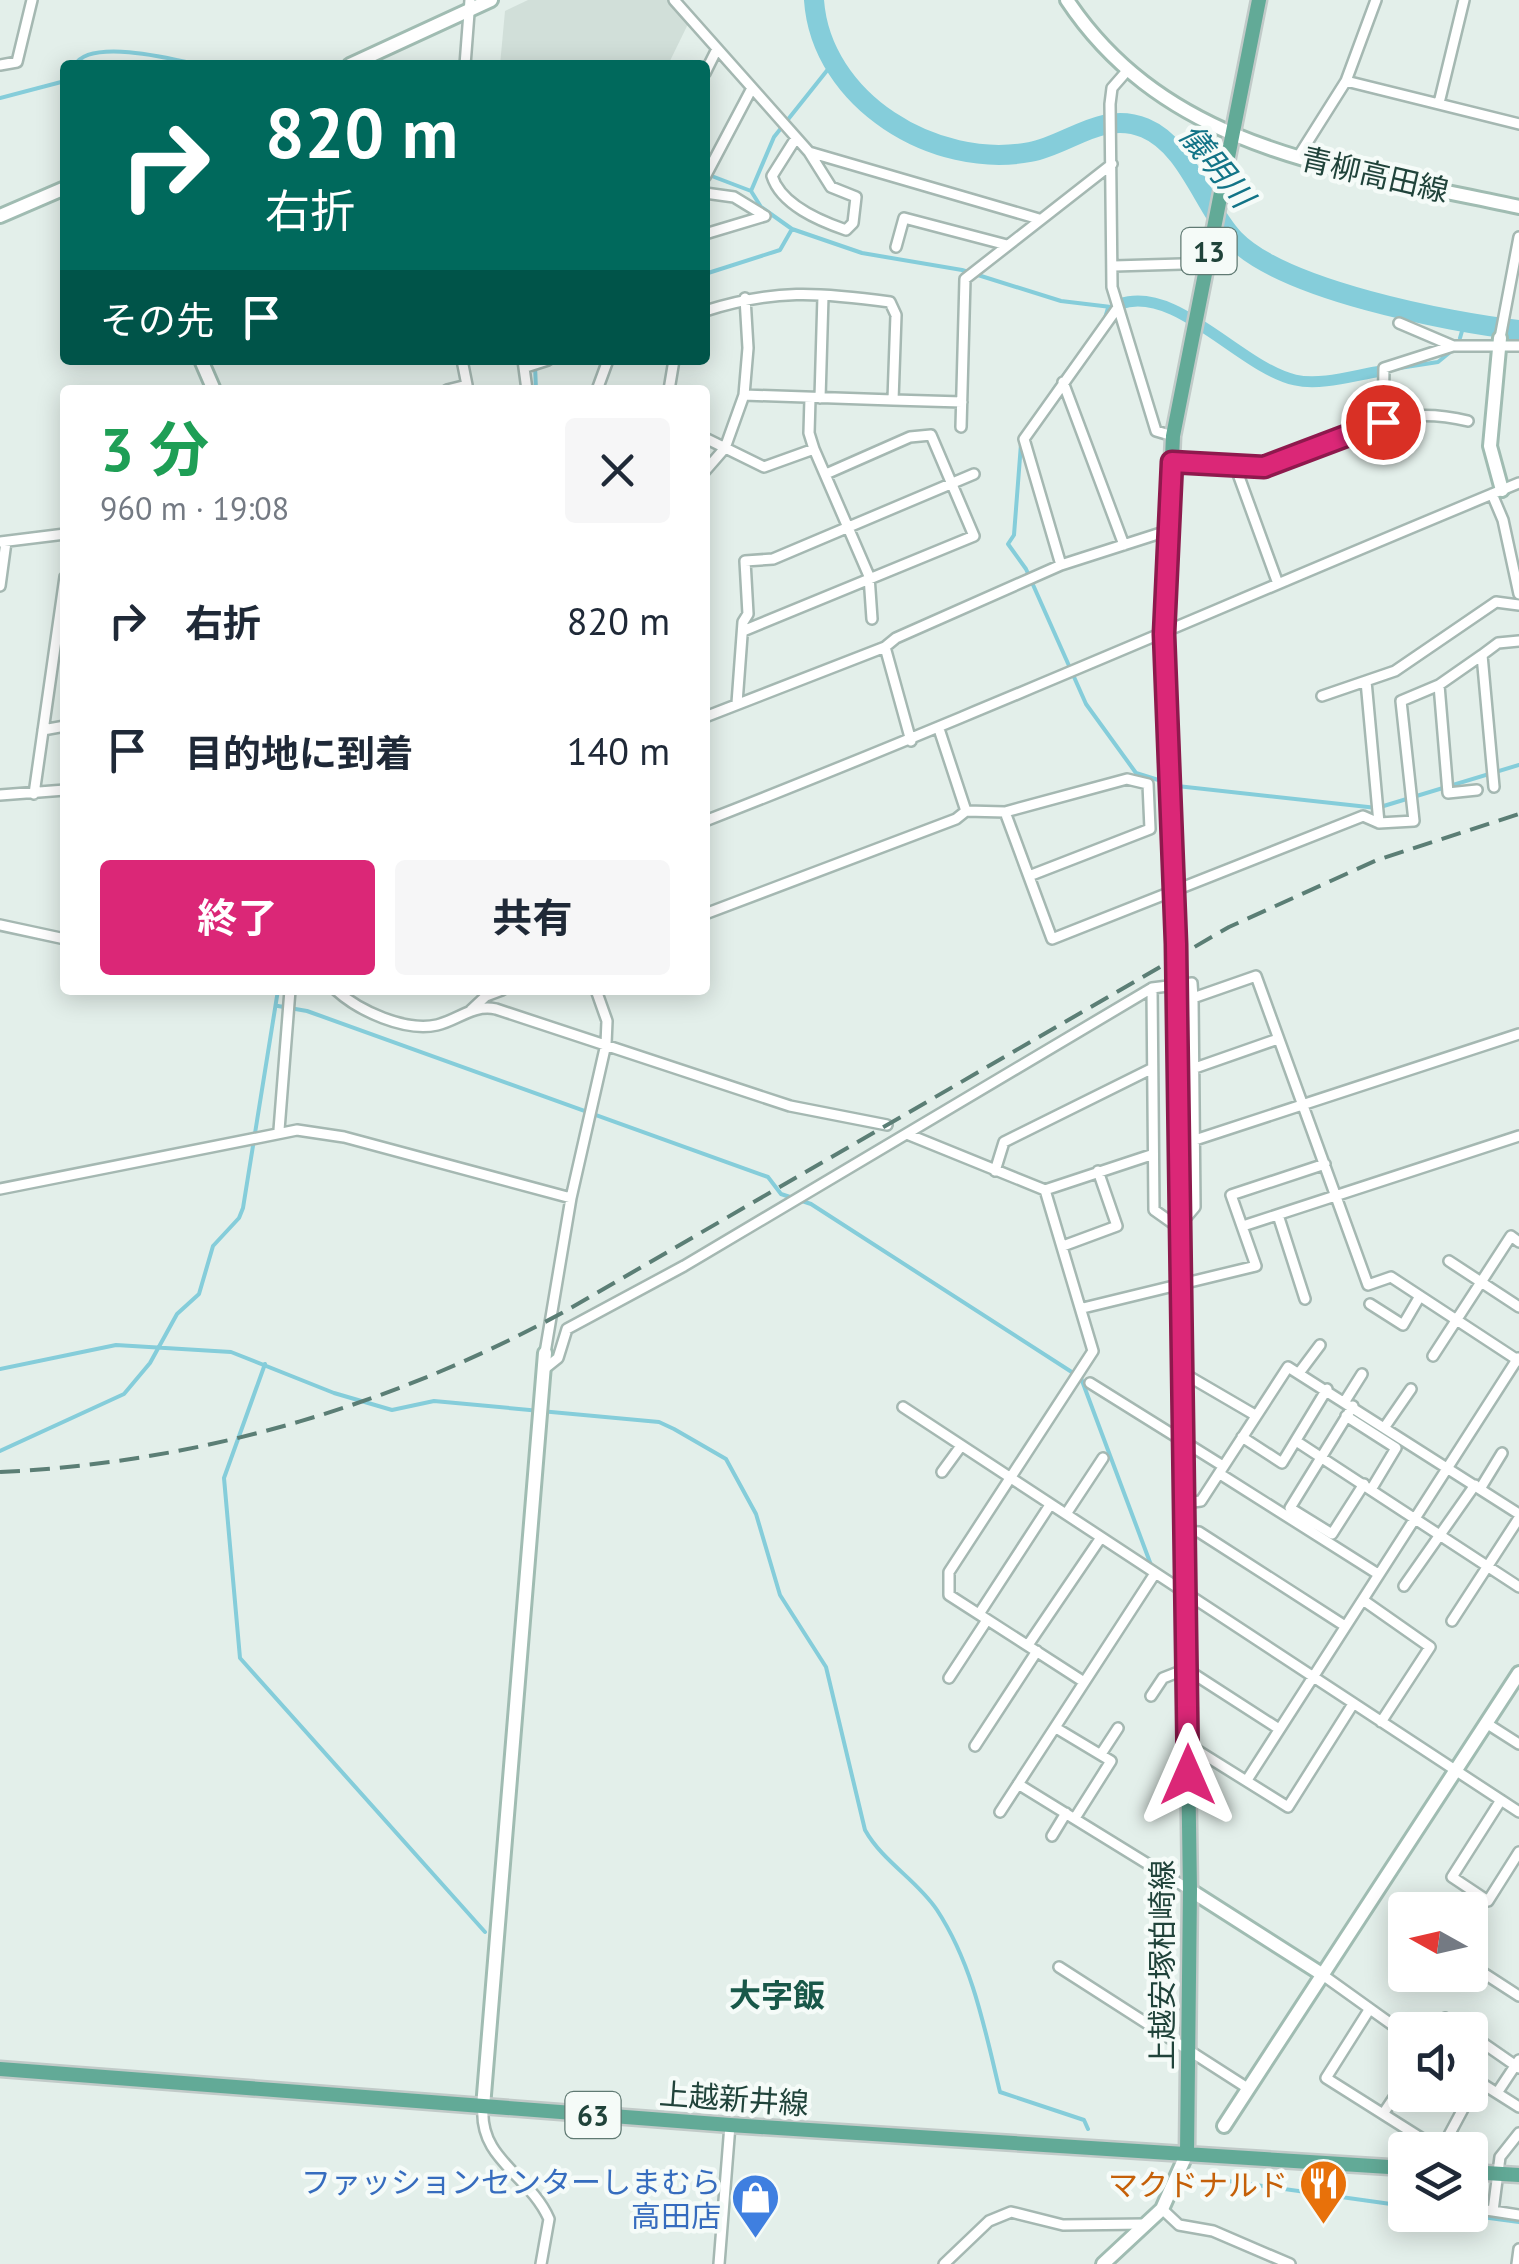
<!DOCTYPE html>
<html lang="ja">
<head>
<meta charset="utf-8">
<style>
	body { margin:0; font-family:"PT Sans","Noto Sans JP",sans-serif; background:#f6f6f7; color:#1f2937; height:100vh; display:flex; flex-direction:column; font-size:38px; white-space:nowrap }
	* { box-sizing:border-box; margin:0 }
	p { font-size:32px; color:#747a83 }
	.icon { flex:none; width:55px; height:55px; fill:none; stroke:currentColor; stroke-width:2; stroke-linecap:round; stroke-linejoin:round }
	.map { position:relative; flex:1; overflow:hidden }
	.drawer { position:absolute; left:60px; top:385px; width:650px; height:610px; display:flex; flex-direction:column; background:#fff; border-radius:10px; box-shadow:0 5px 25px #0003 }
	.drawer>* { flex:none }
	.top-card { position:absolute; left:60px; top:60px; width:650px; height:305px; border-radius:10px; box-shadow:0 5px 25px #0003; background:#00695c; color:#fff; overflow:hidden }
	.needle { width:65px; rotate:278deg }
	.controls { position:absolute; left:1388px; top:1892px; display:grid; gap:20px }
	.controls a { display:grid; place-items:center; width:100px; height:100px; border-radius:10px; background:#fff; box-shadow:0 5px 25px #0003; font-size:50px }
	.pin { position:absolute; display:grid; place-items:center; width:85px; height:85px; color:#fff; margin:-42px; border:5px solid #fff; border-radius:50%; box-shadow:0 2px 10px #0007 }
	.me { position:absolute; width:110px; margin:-55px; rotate:0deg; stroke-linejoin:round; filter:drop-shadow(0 0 8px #0008) }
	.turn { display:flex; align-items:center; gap:35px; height:210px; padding:0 40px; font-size:45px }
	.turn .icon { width:130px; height:130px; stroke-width:2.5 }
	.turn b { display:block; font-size:70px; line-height:85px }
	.then { display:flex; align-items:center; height:95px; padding:0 40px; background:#0003; gap:20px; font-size:38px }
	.round { display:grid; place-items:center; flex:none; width:105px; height:105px; border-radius:10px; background:#f6f6f7 }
	.headline { display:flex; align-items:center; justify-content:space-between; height:170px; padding:0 40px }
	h1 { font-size:60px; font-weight:700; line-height:75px; color:#1e9e55 }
	.button { display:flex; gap:20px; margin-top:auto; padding:20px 40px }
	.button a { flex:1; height:115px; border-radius:10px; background:#db2777; color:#fff; font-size:40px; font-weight:700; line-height:115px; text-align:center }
	.button a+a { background:#f6f6f7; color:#1f2937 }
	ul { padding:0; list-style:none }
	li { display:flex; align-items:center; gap:30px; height:130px; padding:0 40px }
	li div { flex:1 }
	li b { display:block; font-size:38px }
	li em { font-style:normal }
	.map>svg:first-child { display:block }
	.built { fill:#d1dfd9 }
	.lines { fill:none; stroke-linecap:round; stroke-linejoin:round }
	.stream { stroke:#85cdda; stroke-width:4 }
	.canal { stroke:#85cdda; stroke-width:11 }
	.river { stroke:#85cdda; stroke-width:20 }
	.street-casing { stroke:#a5b8b2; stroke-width:14 }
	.secondary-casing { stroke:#a0bcb2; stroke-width:18 }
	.primary-casing { stroke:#c1cac8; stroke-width:19 }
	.street { stroke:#fff; stroke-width:9 }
	.secondary { stroke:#fff; stroke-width:12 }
	.primary { stroke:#62aa97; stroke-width:14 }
	.rail { stroke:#5b7e75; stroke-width:4; stroke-dasharray:20 10; stroke-linecap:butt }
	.primary-bridge-casing { stroke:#c1cac8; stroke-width:19; stroke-linecap:butt }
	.primary-bridge { stroke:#62aa97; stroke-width:14 }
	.route-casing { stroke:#8e194d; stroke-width:25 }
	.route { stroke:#db2777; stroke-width:18 }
	.labels { text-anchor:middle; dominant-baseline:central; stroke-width:9; stroke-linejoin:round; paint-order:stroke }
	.shield { fill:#f5fbf8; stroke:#607a73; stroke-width:2.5 }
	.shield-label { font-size:28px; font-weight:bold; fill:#20433a }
	.street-label { font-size:30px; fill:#20433a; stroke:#f5fbf8 }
	.shop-label { font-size:30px; fill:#366cbe; stroke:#f5fbf8; text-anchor:end }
	.food-label { font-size:30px; fill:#c56008; stroke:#f5fbf8; text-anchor:end }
	.water-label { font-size:32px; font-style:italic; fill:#127487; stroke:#f5fbf8 }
	.neighbourhood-label { font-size:32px; font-weight:bold; fill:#195849; stroke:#f5fbf8 }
</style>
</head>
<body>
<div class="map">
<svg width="1519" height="2264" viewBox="0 0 1519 2264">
	<rect width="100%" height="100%" fill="#e3efea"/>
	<path class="built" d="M528,0H668L688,24L668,65H500L505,11Z"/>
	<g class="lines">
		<path class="stream" d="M75,65C90,38 173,59 199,65
			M0,98L65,81
			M709,175L751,191L761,207L792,229L862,253L962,270L1061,301L1111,307
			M751,191L774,137L833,63
			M705,274L780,250L792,229
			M1104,321L1108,308
			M1460,338L1464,324
			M535,365L536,390
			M1393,369L1438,362L1449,353
			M1054,389L1072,364
			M1021,444L1014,535L1008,544L1026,569L1086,704L1136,773L1168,783
			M1177,786L1377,808L1519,765
			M278,1006L307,1011L768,1177L781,1194L811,1204L1081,1378L1151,1565
			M265,1364L224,1478L240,1658L485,1932
			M0,1369L116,1345L231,1352L334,1393L392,1410L434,1401L659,1422L674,1429L726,1459L756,1514L780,1595L826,1667L865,1830C883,1862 917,1880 937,1910C973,1965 985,2030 1000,2092L1084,2120L1088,2129
			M0,1451L124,1394L150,1363L177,1314L199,1294L213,1246L239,1218L243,1208L278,990
			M1221,2180L1405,2206
			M1467,2215L1519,2222"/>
		<path class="canal" d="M1120,304C1176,284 1241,368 1295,380C1321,386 1355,375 1381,371"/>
		<path class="river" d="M814,0C821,101 935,170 1030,152C1069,145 1102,110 1145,128C1188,146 1203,206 1234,239C1283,290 1448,322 1519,330"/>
		<defs>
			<path id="street" d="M674,0L809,152L1039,219
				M0,65L17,62L32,0
				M465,65L470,0
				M1126,72L1112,88L1110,104L1112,287L1156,431L1173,436
				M705,73L717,49
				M1346,81L1519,124
				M1439,103L1464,0
				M796,138L772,176C781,205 820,221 846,230L853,223L856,197L831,187L809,152
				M1298,157L1346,81L1376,0
				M705,177L752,88
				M705,193L734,197L765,216
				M705,234L765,216
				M896,247L904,218L1007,245
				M1114,266L1182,264
				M705,311C774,289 818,292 890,302L896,315L893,400L744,395L748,348L745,298
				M1399,323L1453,346
				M1500,338L1519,237
				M523,360L527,390
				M526,367L548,360
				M1063,382L1124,545
				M447,390L467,385L462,360
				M597,390L608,360
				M669,390L674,360
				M820,398L823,296
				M893,400L962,402
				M1383,422L1384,368L1453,346H1519
				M961,427L965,279L1112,164
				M705,438L764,467L814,449L809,433L810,398
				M814,449L869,576L872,619
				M1171,462C1191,461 1253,470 1263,467C1341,448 1377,399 1468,421
				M1234,463L1277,581
				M705,471L725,448L744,395
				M1492,494L1503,520L1519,594
				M0,542L65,534
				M1061,565L1024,439L1116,310
				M0,586L6,542
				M743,631L974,536L931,435L910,437L826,474
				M885,647L911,741
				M1366,681L1379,823
				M1439,685L1448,793L1477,790
				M1322,696L1395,671L1496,602L1519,605
				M737,703L743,622L748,614L745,561L773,559L974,474
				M705,717L885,647L896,638L1061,565L1167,531
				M939,729L966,811L1005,812L1052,939L1363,816L1379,823L1414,821L1401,701L1439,685L1482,655
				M43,730L65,726
				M1494,787L1482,655L1498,643L1519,641
				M34,794L65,577
				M0,795L65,790
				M1005,812L1127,779L1148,784L1150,829L1029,876
				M705,821C979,714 1247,595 1519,483
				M705,914L956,819L966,811
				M0,925L65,939
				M1152,988L1192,983L1193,998
				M336,990C359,1011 405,1032 437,1025C458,1020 473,1004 496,1009L790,1106L887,1125
				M471,1010L486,996L502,990
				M1195,1068L1278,1039
				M279,1130L290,990
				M907,1134L1045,1190L1151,1155
				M1195,1140L1519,1034
				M995,1171L1004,1142L1151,1069
				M0,1189L297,1130L344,1137L571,1198
				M1045,1190L1093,1351L949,1572V1595L1084,1682
				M1278,1215L1305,1299
				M1243,1226L1519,1136
				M1063,1246L1117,1226L1098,1171
				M1449,1261L1519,1307
				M1370,1304L1403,1325L1420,1296
				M1083,1308L1256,1266L1231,1195L1325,1164
				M545,1353L571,1198L606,1044L607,1021L596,990
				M1433,1356L1511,1236L1519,1242
				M543,1370L558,1358L567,1329L684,1266L1152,988L1154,1210L1178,1227L1195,1207L1193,998L1256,976L1368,1285L1391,1277L1519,1361
				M1183,1373L1255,1415
				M1299,1373L1320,1345
				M1090,1383L1223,1466
				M1345,1401L1362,1374
				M1353,1406L1290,1508L1332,1534L1364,1484
				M903,1407L1519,1812
				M1346,1416L1396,1448L1372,1488
				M1384,1428L1411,1389
				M1242,1437L1282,1463L1327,1389
				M1296,1441L1519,1587
				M942,1472L961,1446
				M1220,1474L1378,1574
				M1480,1489L1502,1453
				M1184,1503L1201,1501L1288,1367L1519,1514
				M1066,1514L1103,1458
				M1184,1531L1199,1532L1345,1626
				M1404,1586L1475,1485
				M1363,1600L1430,1647L1381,1722
				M979,1614L1050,1505
				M1452,1621L1519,1518
				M1028,1645L1100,1539
				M949,1678L987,1620
				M1151,1696L1163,1678L1186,1669L1279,1729
				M1486,1723L1519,1744
				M1056,1728L1111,1761L1075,1818
				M1187,1744L1288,1807L1353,1704
				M975,1746L1037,1651
				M1101,1754L1118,1728
				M1247,1780L1518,1358
				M1018,1784L1190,1890
				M1501,1800L1452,1877L1488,1901L1519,1852
				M1000,1812L1154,1575
				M1052,1836L1066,1813
				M1471,1965L1519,1996
				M1059,1967L1249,2089
				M1320,1973L1405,2034
				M1369,2010L1326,2078L1440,2150
				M1445,2018L1463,2030
				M1470,2034L1519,2068
				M1470,2076L1519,2107
				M1497,2093L1519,2060
				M483,2107C479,2160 529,2174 549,2219L541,2264
				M1383,2114L1405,2081
				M1519,2133L1500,2157L1493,2211L1519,2215
				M1441,2150L1478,2081
				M1470,2208L1493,2211
				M1162,2209L1179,2225L1213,2231L1290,2264
				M719,2264L730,2125
				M944,2264L989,2221L1011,2212L1063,2225L1146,2224
				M1517,2264L1519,2249"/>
			<path id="secondary" d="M1067,0C1170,155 1351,170 1519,207
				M350,65L491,0
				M0,216L65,188
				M1500,338L1490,446L1502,490
				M201,360L214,390
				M1190,1890L1320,1973
				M483,2107L545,1353
				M1224,2126L1519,1673
				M1103,2264L1162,2209L1187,2153"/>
			<path id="primary" d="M1171,746L1164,634L1173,436L1259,0
				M1178,1105L1190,1890L1187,2153
				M0,2069L730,2125L1405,2168
				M1470,2172L1519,2175"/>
		</defs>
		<use href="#street" class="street-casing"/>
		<use href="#secondary" class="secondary-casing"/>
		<use href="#primary" class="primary-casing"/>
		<use href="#street" class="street"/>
		<use href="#secondary" class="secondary"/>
		<use href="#primary" class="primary"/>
		<path class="rail" d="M0,1472C198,1463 396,1405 569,1309L1229,927L1377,860L1519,814"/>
		<defs>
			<path id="primary-bridge" d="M1171,746L1178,1105"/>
		</defs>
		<use href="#primary-bridge" class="primary-bridge-casing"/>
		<use href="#primary-bridge" class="primary-bridge"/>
	</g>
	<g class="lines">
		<defs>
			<path id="route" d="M1188,1775L1176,944L1164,634L1172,462L1264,467L1383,422"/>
		</defs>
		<use href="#route" class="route-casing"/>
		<use href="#route" class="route"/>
	</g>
	<defs>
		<symbol id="restaurant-pin" viewBox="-11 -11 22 30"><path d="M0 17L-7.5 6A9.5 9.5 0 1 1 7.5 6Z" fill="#e8710a" stroke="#f5fbf8"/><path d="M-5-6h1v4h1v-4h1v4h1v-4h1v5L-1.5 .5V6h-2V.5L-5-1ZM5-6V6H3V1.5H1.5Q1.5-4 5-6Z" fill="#fff"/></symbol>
		<symbol id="shop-pin" viewBox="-11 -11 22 30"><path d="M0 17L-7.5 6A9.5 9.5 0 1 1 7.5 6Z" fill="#3f7fe0" stroke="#f5fbf8"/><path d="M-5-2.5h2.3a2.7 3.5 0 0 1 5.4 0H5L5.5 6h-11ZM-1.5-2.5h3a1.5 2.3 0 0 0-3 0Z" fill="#fff"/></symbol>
	</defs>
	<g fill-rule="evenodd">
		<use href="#restaurant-pin" x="1296" y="2156" width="55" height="75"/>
		<use href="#shop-pin" x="728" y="2170" width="55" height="75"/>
	</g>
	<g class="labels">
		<g class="shield">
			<rect x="1181.5" y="228" width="55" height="46" rx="8"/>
			<rect x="565.5" y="2092" width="55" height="46" rx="8"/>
		</g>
		<g class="shield-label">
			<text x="1209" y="251">13</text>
			<text x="593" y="2115">63</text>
		</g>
		<g class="street-label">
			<text transform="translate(1375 174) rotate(13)">青柳高田線</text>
			<text transform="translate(1161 1965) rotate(-90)">上越安塚柏崎線</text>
			<text transform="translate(734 2098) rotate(4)">上越新井線</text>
		</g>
		<g class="shop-label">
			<text x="721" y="2181">ファッションセンターしまむら<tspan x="721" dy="34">高田店</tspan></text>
		</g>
		<g class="food-label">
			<text x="1288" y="2184">マクドナルド</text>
		</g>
		<g class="water-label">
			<text transform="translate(1217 165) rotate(51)">儀明川</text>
		</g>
		<g class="neighbourhood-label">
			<text x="777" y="1995">大字飯</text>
		</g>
	</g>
</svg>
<div class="controls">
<a><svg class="needle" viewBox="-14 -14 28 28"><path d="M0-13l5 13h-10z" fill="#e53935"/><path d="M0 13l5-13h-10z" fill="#747a83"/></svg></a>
<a><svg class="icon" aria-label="sound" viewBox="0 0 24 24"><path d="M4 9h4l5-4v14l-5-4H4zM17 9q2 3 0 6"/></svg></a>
<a><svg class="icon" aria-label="layers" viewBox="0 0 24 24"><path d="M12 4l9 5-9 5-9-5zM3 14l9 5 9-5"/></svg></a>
</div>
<div class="pin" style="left:1383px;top:422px;background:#d93025"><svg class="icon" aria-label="arrive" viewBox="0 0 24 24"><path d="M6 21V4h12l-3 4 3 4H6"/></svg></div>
<svg class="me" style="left:1188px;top:1775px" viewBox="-20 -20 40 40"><path d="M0-17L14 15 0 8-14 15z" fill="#db2777" stroke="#fff" stroke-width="4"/></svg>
<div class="top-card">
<div class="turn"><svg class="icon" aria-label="right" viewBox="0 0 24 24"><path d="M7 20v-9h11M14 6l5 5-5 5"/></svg><div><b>820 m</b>右折</div></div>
<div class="then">その先<svg class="icon" aria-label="arrive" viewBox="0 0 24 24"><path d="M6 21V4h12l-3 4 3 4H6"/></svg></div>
</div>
<section class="drawer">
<div class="headline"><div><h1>3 分</h1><p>960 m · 19:08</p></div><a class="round"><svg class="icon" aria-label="close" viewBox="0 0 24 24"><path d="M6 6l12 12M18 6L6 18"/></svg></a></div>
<ul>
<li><svg class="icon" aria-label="right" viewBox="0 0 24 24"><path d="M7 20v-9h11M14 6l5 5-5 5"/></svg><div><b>右折</b></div><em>820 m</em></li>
<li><svg class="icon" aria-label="arrive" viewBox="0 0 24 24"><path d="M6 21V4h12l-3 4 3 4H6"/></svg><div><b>目的地に到着</b></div><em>140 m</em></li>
</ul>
<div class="button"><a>終了</a><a>共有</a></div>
</section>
</div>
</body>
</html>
